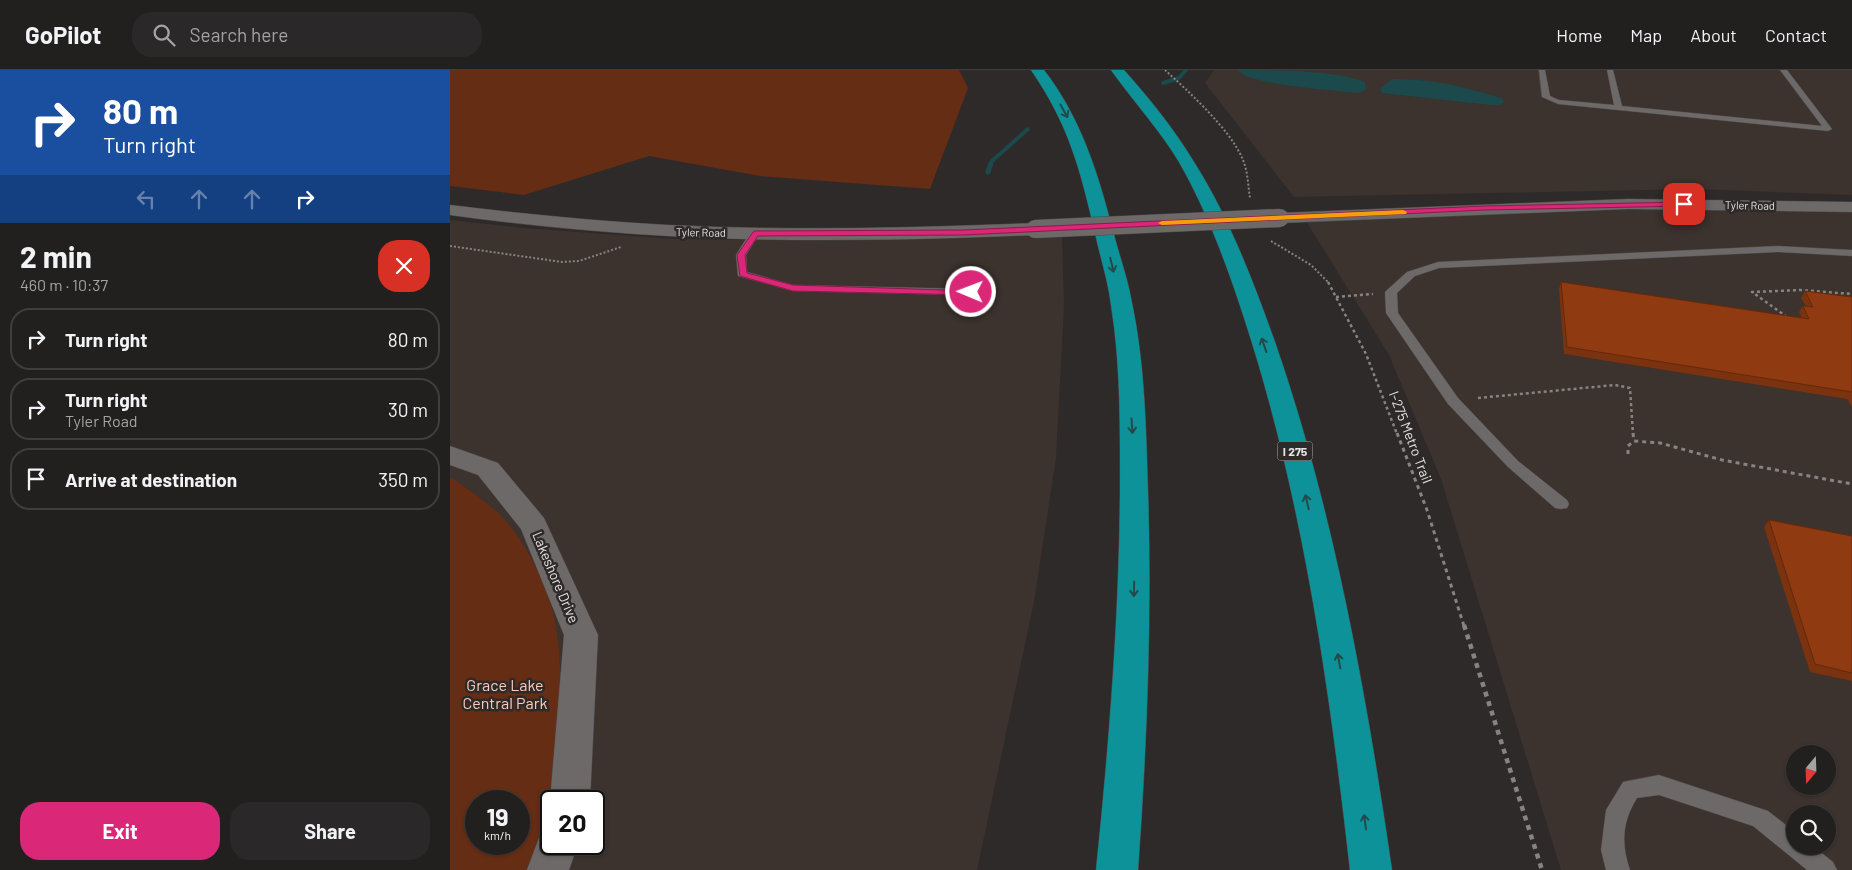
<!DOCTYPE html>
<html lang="en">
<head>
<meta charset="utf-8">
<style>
	body { margin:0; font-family:Barlow,sans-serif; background:#2a2828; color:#f1f3f6; height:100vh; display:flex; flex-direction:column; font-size:19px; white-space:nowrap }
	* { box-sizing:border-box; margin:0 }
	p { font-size:16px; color:#a2a3a4 }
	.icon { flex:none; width:28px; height:28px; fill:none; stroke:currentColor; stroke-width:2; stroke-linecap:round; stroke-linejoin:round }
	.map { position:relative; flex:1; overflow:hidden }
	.drawer { display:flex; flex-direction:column; background:#22201f; width:450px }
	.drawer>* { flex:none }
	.banner { background:#1a4fa0; color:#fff; overflow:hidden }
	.needle { width:32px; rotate:199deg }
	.controls { position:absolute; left:1336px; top:675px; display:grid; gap:10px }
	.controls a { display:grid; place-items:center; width:50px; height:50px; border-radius:50%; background:#22201f; box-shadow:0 1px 4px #0004,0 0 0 1px #3f3e3d; font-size:25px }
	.speed { position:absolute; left:15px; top:720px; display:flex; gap:10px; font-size:25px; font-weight:700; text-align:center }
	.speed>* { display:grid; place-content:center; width:65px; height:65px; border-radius:50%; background:#22201f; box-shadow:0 1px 4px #0004,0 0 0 1px #3f3e3d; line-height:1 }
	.speed small { font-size:12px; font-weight:400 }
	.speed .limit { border:2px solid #111; border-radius:8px; background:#fff; color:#111 }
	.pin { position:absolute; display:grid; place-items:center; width:42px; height:42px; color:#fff; margin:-21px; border-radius:10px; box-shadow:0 2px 8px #0006 }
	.me { position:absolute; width:55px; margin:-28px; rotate:271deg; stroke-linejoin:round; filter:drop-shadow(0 0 4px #0008) }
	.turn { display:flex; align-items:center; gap:18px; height:105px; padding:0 20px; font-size:22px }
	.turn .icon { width:65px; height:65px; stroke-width:2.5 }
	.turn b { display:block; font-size:35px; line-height:42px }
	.lanes { display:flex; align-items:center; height:48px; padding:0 20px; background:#0003; justify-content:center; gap:25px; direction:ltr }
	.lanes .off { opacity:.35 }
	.round { display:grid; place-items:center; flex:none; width:52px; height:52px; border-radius:20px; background:#2a2828 }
	.headline { display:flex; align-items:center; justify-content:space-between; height:85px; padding:0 20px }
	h1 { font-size:30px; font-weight:700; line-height:38px }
	.action { display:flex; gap:10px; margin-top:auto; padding:10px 20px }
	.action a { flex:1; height:58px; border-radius:20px; background:#db2777; color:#fff; font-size:20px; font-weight:700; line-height:58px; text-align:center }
	.action a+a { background:#2a2828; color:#f1f3f6 }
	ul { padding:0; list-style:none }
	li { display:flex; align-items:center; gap:15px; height:62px; margin:0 10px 8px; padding:0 10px; border:2px solid #3f3e3d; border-radius:20px }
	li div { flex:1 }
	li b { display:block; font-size:19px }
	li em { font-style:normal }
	header { display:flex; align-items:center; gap:30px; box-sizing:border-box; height:70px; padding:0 25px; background:#22201f; border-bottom:1px solid #3f3e3d }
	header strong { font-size:24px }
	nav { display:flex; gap:28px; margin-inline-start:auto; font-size:18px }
	.search { width:350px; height:45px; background:#2a2828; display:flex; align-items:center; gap:12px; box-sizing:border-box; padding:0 18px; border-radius:20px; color:#a2a3a4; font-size:19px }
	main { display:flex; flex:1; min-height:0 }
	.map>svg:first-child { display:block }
	.built { fill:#3c322e; fill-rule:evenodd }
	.green { fill:#652d14; fill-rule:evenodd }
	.water { fill:#1b494c }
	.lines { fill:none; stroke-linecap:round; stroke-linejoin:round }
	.stream-far1 { stroke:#1b494c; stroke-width:4 }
	.stream { stroke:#1b494c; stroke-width:5 }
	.lane-casing { stroke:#4c4948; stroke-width:1 }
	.street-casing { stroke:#4c4948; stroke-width:1 }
	.secondary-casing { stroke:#4c4948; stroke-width:1 }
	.highway-casing { stroke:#4c4948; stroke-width:1 }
	.path-far3 { stroke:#868382; stroke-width:2; stroke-dasharray:2 2; stroke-linecap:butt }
	.path-far2 { stroke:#868382; stroke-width:2.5; stroke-dasharray:3 3; stroke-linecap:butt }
	.path-far1 { stroke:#868382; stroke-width:3; stroke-dasharray:4 4; stroke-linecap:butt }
	.path { stroke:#868382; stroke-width:4.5; stroke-dasharray:5 5; stroke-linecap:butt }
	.lane { fill:#6d6968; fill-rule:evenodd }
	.street { fill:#6d6968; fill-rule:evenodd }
	.secondary { fill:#6d6968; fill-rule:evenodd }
	.highway { fill:#0c9298; fill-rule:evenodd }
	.secondary-bridge-casing { stroke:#4c4948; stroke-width:19; stroke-linecap:butt }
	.secondary-bridge { stroke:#6d6968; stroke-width:18 }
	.wall { fill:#7b320e }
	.building { fill:#8f3a10; stroke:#64290b }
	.oneway { stroke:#23494a }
	.route { fill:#db2777; stroke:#8e194d }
	.slow { fill:#f59e0b }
	.labels { text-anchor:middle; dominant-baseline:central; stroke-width:5; stroke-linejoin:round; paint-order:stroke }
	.far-street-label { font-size:11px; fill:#e7e4e4; stroke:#2d2a29 }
	.shield { fill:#2d2a29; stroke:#afacac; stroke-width:1 }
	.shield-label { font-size:12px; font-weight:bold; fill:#e7e4e4 }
	.street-label { font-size:14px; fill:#e7e4e4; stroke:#2d2a29 }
	.near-park-label { font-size:16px; fill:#fdccb8; stroke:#2d2a29 }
</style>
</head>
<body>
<header>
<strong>GoPilot</strong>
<div class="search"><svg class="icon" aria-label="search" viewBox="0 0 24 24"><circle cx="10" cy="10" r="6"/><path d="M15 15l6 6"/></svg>Search here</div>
<nav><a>Home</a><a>Map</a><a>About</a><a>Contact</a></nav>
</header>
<main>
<section class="drawer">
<div class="banner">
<div class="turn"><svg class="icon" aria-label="right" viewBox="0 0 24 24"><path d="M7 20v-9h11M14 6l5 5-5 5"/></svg><div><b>80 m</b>Turn right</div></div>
<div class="lanes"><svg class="icon off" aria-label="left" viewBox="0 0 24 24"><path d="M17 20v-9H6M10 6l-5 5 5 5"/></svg><svg class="icon off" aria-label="ahead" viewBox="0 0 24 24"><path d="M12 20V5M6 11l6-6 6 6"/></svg><svg class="icon off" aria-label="ahead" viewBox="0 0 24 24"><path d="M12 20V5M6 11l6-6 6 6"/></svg><svg class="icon" aria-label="right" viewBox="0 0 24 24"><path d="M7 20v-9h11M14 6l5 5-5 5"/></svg></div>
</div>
<div class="headline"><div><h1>2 min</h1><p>460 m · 10:37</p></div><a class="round" style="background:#d93025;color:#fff"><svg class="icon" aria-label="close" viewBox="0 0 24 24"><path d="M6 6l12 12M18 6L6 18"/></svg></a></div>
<ul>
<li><svg class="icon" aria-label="right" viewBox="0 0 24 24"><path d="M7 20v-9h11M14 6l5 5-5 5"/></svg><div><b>Turn right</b></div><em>80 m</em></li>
<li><svg class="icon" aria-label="right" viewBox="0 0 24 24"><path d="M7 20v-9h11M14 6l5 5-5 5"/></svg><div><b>Turn right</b><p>Tyler Road</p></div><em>30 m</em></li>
<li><svg class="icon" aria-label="arrive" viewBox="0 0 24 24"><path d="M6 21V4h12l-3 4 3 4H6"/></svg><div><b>Arrive at destination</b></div><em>350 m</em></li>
</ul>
<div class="action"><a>Exit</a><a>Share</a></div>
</section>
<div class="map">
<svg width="1402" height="800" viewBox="0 0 1402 800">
	<rect width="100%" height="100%" fill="#2d2a29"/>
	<path class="built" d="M764,0H1402V125L1245,119L844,127L755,13Z
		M1184,138L1402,141V800H1111L991,409L939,285L856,151ZM1345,684H1378V716H1345ZM1345,744H1378V776H1345Z
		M0,150L75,158L223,169L396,171L612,164L614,236L606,388L584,532L527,800H0ZM26,731H69V774H26ZM101,731H144V774H101Z"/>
	<path class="green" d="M0,0H509L518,18L480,119L310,106L199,86L74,125L0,116Z
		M0,407C18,419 36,431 51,446C74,469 95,511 103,542C120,614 106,730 81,800H0ZM26,731H69V774H26Z"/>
	<path class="water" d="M788,0C822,0 886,0 915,12L916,19L912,22L905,23C884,20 796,15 788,0Z
		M942,9C979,8 1016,17 1051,28L1054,31L1050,35H1040L932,23L930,19Z"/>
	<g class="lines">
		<path class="stream-far1" d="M713,13L729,8L736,0
			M541,94L542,91L578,59"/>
		<path class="stream" d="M538,102L541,93"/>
		<defs>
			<path id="lane" d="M1089,0H1095L1100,26L1109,30L1164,35L1157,0H1163L1172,36L1372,56L1330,0H1337L1382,59L1378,61L1108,34L1092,27Z
				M305,160L310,163L296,185L297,202L343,215L521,219L527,222L521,225L343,221L288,206L286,185L301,161Z
				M1328,176L1402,180V186L1328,182L989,198L965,206L947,223L948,243L1008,328L1068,391L1117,430L1119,434L1117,438L1111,439L1105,438L1058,397L998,334L936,243L935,222L937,220L957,202L988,192Z
				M1209,705L1318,741L1345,762V776H1363L1383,792L1387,800H1357L1303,756L1209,725L1187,728C1172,752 1171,774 1180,800H1156L1151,780L1156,740L1173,712Z"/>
			<path id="street" d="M0,376L48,393L94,448L148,565L140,731H101V734L100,731L114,565L71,459L28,405L0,395Z
				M101,756V774H128L119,800H77L92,760Z"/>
			<path id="secondary" d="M1178,129L1402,132V142L1178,139L830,153L824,152L821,148L824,144L830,143Z
				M0,135C73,144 145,151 218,155C340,161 463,158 585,153L592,155L594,159L592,163L585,165C463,170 340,173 218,166C145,162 73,155 0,145Z"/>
			<path id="highway" d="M581,0H594C631,48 648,103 663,161C669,185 678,209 682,233C695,294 696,359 698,421C702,548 697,674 688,800H646C659,675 669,549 670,423C670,360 671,297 661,235C658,210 650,187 645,163C630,99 619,55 581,0Z
				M661,0H674C700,29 724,59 744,92C779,147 803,211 825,272C884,442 916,622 942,800H900C880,623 855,444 802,273C783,212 761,148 729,92C709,59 683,31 661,0Z"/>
		</defs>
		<use href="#lane" class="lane-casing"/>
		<use href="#street" class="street-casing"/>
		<use href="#secondary" class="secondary-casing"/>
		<use href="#highway" class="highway-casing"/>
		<path class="path-far3" d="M715,0C739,22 781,60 793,90C798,102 798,116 800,128
			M821,171L861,195L879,213
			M0,176L112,192L129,191L171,177"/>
		<path class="path-far2" d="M878,212L916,284L947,364
			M886,227L923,224
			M1337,247L1302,222L1350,220L1402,224
			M1028,328L1165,315L1180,318L1183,364"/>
		<path class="path-far1" d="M947,363L977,440L1014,556
			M1183,363L1184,371
			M1178,384V376L1184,371L1210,373L1272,390L1402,414"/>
		<path class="path" d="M1014,555L1092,800"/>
		<use href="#lane" class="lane"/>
		<use href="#street" class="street"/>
		<use href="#secondary" class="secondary"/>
		<use href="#highway" class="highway"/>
		<defs>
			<path id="secondary-bridge" d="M585,159L830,148"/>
		</defs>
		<use href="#secondary-bridge" class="secondary-bridge-casing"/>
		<use href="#secondary-bridge" class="secondary-bridge"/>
	</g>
	<path class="wall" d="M1111,212L1352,248L1349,242L1353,236H1356L1351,228L1355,221L1402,227V337L1397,329L1114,284L1109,219Z
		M1319,450L1402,466V611L1360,602L1314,457Z"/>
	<path class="building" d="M1111,212L1359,249L1353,236L1363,237L1355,221L1402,227V322L1117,277Z
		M1319,450L1402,466V603L1365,594Z"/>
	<defs><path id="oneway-shaft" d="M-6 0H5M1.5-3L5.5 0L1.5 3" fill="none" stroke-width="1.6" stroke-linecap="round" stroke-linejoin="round" transform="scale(1.25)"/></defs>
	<g class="oneway">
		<use href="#oneway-shaft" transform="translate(614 41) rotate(61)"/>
		<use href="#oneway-shaft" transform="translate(662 195) rotate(76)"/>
		<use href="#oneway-shaft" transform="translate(814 275) rotate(-109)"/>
		<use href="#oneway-shaft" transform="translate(682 356) rotate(86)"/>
		<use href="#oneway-shaft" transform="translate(857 432) rotate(-103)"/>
		<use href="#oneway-shaft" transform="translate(684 519) rotate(91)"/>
		<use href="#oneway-shaft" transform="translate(889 591) rotate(-100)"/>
		<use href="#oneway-shaft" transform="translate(915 752) rotate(-98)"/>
	</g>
	<path class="route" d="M1234,132H1237V136L1034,140L514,165L308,166L295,185L297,203L343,215L524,221L525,222L521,225L343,221L290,206L287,185L303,162L305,161L514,160L1034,136Z"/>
	<path class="slow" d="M953,140L957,142L956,144L712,155L708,153L712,151Z"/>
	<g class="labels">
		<g class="far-street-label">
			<text transform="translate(1300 135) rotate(1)">Tyler Road</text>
			<text transform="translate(251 162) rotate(1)">Tyler Road</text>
		</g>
		<rect class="shield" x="827.5" y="371.5" width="35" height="19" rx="4"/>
		<g class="shield-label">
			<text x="845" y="381">I 275</text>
		</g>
		<g class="street-label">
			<text transform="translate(961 367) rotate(69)">I-275 Metro Trail</text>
			<text transform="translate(106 507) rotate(67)">Lakeshore Drive</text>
		</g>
		<g class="near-park-label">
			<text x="55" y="614">Grace Lake<tspan x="55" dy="18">Central Park</tspan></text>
		</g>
	</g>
</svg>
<div class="controls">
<a><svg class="needle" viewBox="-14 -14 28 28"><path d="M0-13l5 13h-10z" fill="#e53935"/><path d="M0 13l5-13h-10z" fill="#a2a3a4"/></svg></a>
<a><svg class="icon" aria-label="search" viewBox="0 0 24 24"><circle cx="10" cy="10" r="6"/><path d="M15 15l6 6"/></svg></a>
</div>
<div class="speed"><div>19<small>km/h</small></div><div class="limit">20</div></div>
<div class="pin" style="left:1234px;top:134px;background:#d93025"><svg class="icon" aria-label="arrive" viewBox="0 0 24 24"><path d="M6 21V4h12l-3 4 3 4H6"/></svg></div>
<svg class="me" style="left:521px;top:222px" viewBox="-20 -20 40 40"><circle r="17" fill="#db2777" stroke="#fff" stroke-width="3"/><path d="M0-11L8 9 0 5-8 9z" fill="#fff"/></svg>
</div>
</main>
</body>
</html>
